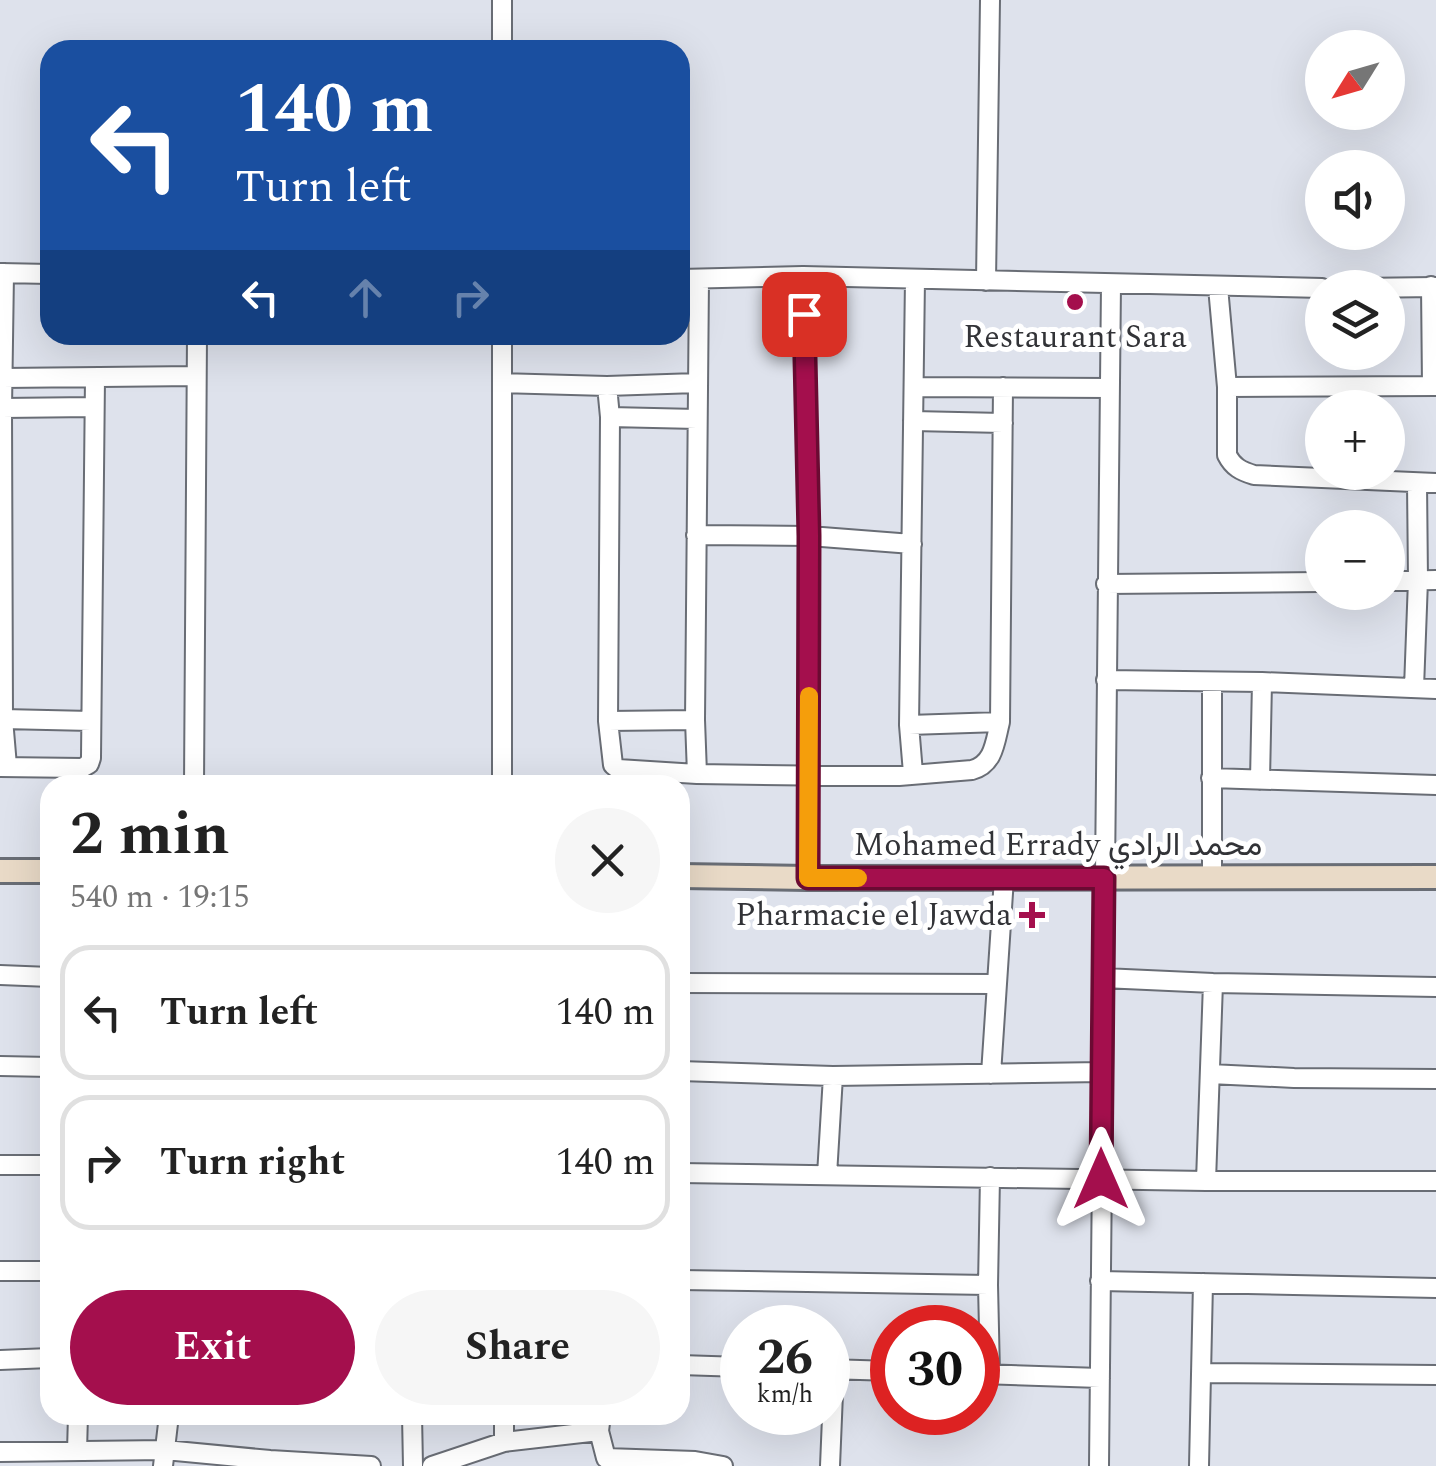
<!DOCTYPE html>
<html lang="en">
<head>
<meta charset="utf-8">
<style>
	body { margin:0; font-family:Spectral,Vazirmatn,serif; background:#f6f6f6; color:#222; height:100vh; display:flex; flex-direction:column; font-size:38px; white-space:nowrap }
	* { box-sizing:border-box; margin:0 }
	p { font-size:32px; color:#767676 }
	.icon { flex:none; width:55px; height:55px; fill:none; stroke:currentColor; stroke-width:2; stroke-linecap:round; stroke-linejoin:round }
	.map { position:relative; flex:1; overflow:hidden }
	.details { position:absolute; left:40px; top:775px; width:650px; height:650px; display:flex; flex-direction:column; background:#fff; border-radius:30px; box-shadow:0 10px 40px #0002 }
	.details>* { flex:none }
	.banner { position:absolute; left:40px; top:40px; width:650px; height:305px; border-radius:30px; box-shadow:0 10px 40px #0002; background:#1a4fa0; color:#fff; overflow:hidden }
	.needle { width:65px; rotate:233deg }
	.tools { position:absolute; left:1305px; top:30px; display:grid; gap:20px }
	.tools a { display:grid; place-items:center; width:100px; height:100px; border-radius:50%; background:#fff; box-shadow:0 10px 40px #0002; font-size:50px }
	.speed { position:absolute; left:720px; top:1305px; display:flex; gap:20px; font-size:50px; font-weight:700; text-align:center }
	.speed>* { display:grid; place-content:center; width:130px; height:130px; border-radius:50%; background:#fff; box-shadow:0 10px 40px #0002; line-height:1 }
	.speed small { font-size:25px; font-weight:400 }
	.speed .limit { border:15px solid #d22; background:#fff; color:#111 }
	.pin { position:absolute; display:grid; place-items:center; width:85px; height:85px; color:#fff; margin:-42px; border-radius:20px; box-shadow:0 5px 15px #0006 }
	.me { position:absolute; width:110px; margin:-55px; rotate:0deg; stroke-linejoin:round; filter:drop-shadow(0 0 8px #0008) }
	.turn { display:flex; align-items:center; gap:35px; height:210px; padding:0 30px; font-size:45px }
	.turn .icon { width:130px; height:130px; stroke-width:2.5 }
	.turn b { display:block; font-size:70px; line-height:85px }
	.lanes { display:flex; align-items:center; height:95px; padding:0 30px; background:#0003; justify-content:center; gap:50px; direction:ltr }
	.lanes .off { opacity:.35 }
	.round { display:grid; place-items:center; flex:none; width:105px; height:105px; border-radius:52px; background:#f6f6f6 }
	.summary { display:flex; align-items:center; justify-content:space-between; height:170px; padding:0 30px }
	h1 { font-size:60px; font-weight:700; line-height:75px }
	.action { display:flex; gap:20px; margin-top:auto; padding:20px 30px }
	.action a { flex:1; height:115px; border-radius:60px; background:#a40f4d; color:#fff; font-size:40px; font-weight:700; line-height:115px; text-align:center }
	.action a+a { background:#f6f6f6; color:#222 }
	ul { padding:0; list-style:none }
	li { display:flex; align-items:center; gap:30px; height:135px; margin:0 20px 15px; padding:0 10px; border:5px solid #e0e0e0; border-radius:30px }
	li div { flex:1 }
	li b { display:block; font-size:38px }
	li em { font-style:normal }
	.map>svg:first-child { display:block }
	.lines { fill:none; stroke-linecap:round; stroke-linejoin:round }
	.street-casing { stroke:#696d75; stroke-width:22 }
	.secondary-casing { stroke:#696d75; stroke-width:28 }
	.street { stroke:#fff; stroke-width:18 }
	.secondary { stroke:#e9dac7; stroke-width:22 }
	.route-casing { stroke:#6b0a32; stroke-width:25 }
	.route { stroke:#a40f4d; stroke-width:18 }
	.slow { stroke:#f59e0b; stroke-width:18 }
	.poi-dot { fill:#a40f4d; stroke:#fff; stroke-width:4 }
	.labels { text-anchor:middle; dominant-baseline:central; stroke-width:10; stroke-linejoin:round; paint-order:stroke }
	.poi-label { font-size:32px; fill:#323337; stroke:#fff }
	.street-label { font-size:32px; fill:#323337; stroke:#fff }
</style>
</head>
<body>
<div class="map">
<svg width="1436" height="1466" viewBox="0 0 1436 1466">
	<rect width="100%" height="100%" fill="#dee2ec"/>
	<g class="lines">
		<defs>
			<path id="street" d="M502,0V50
				M0,273L50,274
				M4,273L2,408L3,719L7,766
				M803,276L809,536L808,878
				M680,279L803,276L1322,288
				M986,281L990,0
				M1431,286L1432,386
				M1218,287L1227,387V455C1233,467 1241,471 1254,475L1436,483
				M1356,288L1436,287
				M3,378L196,376
				M502,383L607,386L697,383
				M607,386L610,417L608,721L613,765L618,769L697,774L845,776H899L972,770C994,764 995,742 1000,722L1003,387
				M914,387L1108,388
				M1227,387L1436,386
				M2,408L93,407
				M610,417L697,419
				M913,421L1003,423
				M696,535L809,536L912,544
				M1388,581L1436,580
				M1106,584L1322,582
				M1106,680L1262,682L1436,689
				M1212,682V876
				M1414,688L1418,580L1417,483
				M3,719L91,721
				M608,721L695,720
				M909,725L1000,722
				M0,767L82,768L89,764L91,758L95,378
				M913,773L909,725L915,279
				M697,774L695,720L699,279
				M1211,778L1436,785
				M1260,780L1262,682
				M194,785L197,335
				M502,785V335
				M0,975L50,977
				M1103,978L1213,983L1436,987
				M680,983L996,984
				M0,1066L50,1067
				M680,1071L833,1076L1102,1072
				M991,1074L1004,878
				M1210,1074L1294,1078L1436,1079
				M0,1165H50
				M680,1173L1206,1181H1436
				M827,1175L833,1076
				M1206,1181L1213,983
				M0,1271H50
				M680,1280L988,1285
				M1100,1281L1436,1288
				M0,1360L50,1358
				M680,1365L742,1367
				M828,1369L892,1371
				M1201,1373L1436,1375
				M980,1374L1100,1378
				M990,1374L988,1285L990,1177
				M412,1415L413,1466
				M504,1415V1442
				M601,1415L599,1431L606,1458L695,1461L723,1466
				M77,1451L78,1415
				M0,1452L165,1450L270,1460L371,1466
				M163,1466L169,1415
				M432,1466L504,1442L599,1431
				M830,1466L834,1369
				M1099,1466L1111,284
				M1199,1466L1203,1283"/>
			<path id="secondary" d="M0,871H50
				M680,876L808,878L1436,877"/>
		</defs>
		<use href="#street" class="street-casing"/>
		<use href="#secondary" class="secondary-casing"/>
		<use href="#street" class="street"/>
		<use href="#secondary" class="secondary"/>
	</g>
	<g class="lines">
		<defs>
			<path id="route" d="M804,314L809,536L808,878H1104L1101,1179"/>
		</defs>
		<use href="#route" class="route-casing"/>
		<use href="#route" class="route"/>
		<path class="slow" d="M809,696L808,878H858"/>
	</g>
	<g class="poi-dot">
		<circle cx="1075" cy="302" r="10"/>
		<path d="M1027 900h10v10h10v10h-10v10h-10v-10h-10v-10h10z"/>
	</g>
	<g class="labels">
		<g class="poi-label">
			<text x="1075" y="337">Restaurant Sara</text>
			<text x="1012" y="915" text-anchor="end">Pharmacie el Jawda</text>
		</g>
		<g class="street-label">
			<text x="1058" y="845">Mohamed Errady محمد الرادي</text>
		</g>
	</g>
</svg>
<div class="tools">
<a><svg class="needle" viewBox="-14 -14 28 28"><path d="M0-13l5 13h-10z" fill="#e53935"/><path d="M0 13l5-13h-10z" fill="#767676"/></svg></a>
<a><svg class="icon" aria-label="sound" viewBox="0 0 24 24"><path d="M4 9h4l5-4v14l-5-4H4zM17 9q2 3 0 6"/></svg></a>
<a><svg class="icon" aria-label="layers" viewBox="0 0 24 24"><path d="M12 4l9 5-9 5-9-5zM3 14l9 5 9-5"/></svg></a>
<a>+</a>
<a>−</a>
</div>
<div class="speed"><div>26<small>km/h</small></div><div class="limit">30</div></div>
<div class="pin" style="left:804px;top:314px;background:#d93025"><svg class="icon" aria-label="arrive" viewBox="0 0 24 24"><path d="M6 21V4h12l-3 4 3 4H6"/></svg></div>
<svg class="me" style="left:1101px;top:1179px" viewBox="-20 -20 40 40"><path d="M0-17L14 15 0 8-14 15z" fill="#a40f4d" stroke="#fff" stroke-width="4"/></svg>
<div class="banner">
<div class="turn"><svg class="icon" aria-label="left" viewBox="0 0 24 24"><path d="M17 20v-9H6M10 6l-5 5 5 5"/></svg><div><b>140 m</b>Turn left</div></div>
<div class="lanes"><svg class="icon" aria-label="left" viewBox="0 0 24 24"><path d="M17 20v-9H6M10 6l-5 5 5 5"/></svg><svg class="icon off" aria-label="ahead" viewBox="0 0 24 24"><path d="M12 20V5M6 11l6-6 6 6"/></svg><svg class="icon off" aria-label="right" viewBox="0 0 24 24"><path d="M7 20v-9h11M14 6l5 5-5 5"/></svg></div>
</div>
<section class="details">
<div class="summary"><div><h1>2 min</h1><p>540 m · 19:15</p></div><a class="round"><svg class="icon" aria-label="close" viewBox="0 0 24 24"><path d="M6 6l12 12M18 6L6 18"/></svg></a></div>
<ul>
<li><svg class="icon" aria-label="left" viewBox="0 0 24 24"><path d="M17 20v-9H6M10 6l-5 5 5 5"/></svg><div><b>Turn left</b></div><em>140 m</em></li>
<li><svg class="icon" aria-label="right" viewBox="0 0 24 24"><path d="M7 20v-9h11M14 6l5 5-5 5"/></svg><div><b>Turn right</b></div><em>140 m</em></li>
</ul>
<div class="action"><a>Exit</a><a>Share</a></div>
</section>
</div>
</body>
</html>
